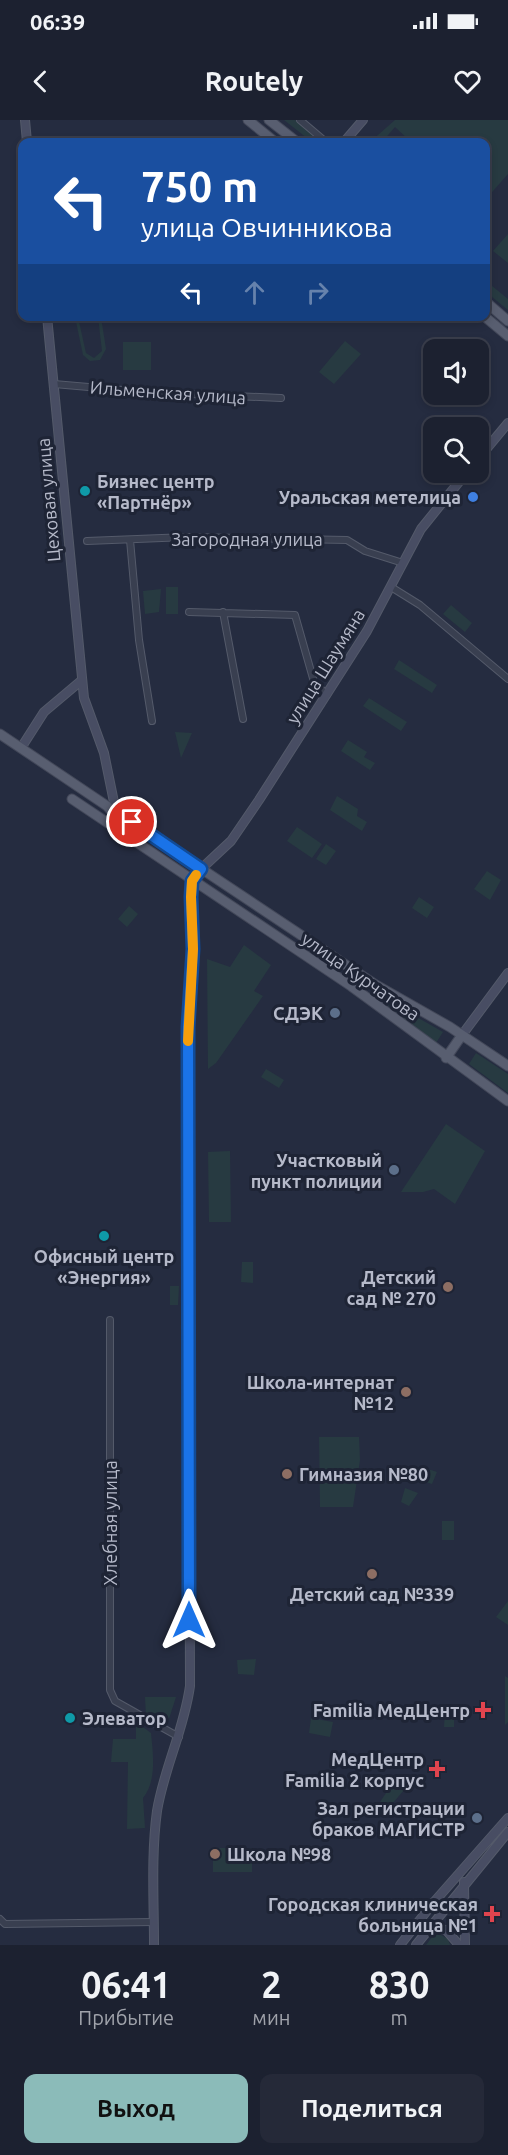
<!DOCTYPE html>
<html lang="ru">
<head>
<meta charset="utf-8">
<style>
	body { margin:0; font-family:Ubuntu,sans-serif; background:#252938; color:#f1f3f6; height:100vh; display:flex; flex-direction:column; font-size:22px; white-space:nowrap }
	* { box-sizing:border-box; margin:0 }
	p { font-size:20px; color:#a0a3ab }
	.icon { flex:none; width:33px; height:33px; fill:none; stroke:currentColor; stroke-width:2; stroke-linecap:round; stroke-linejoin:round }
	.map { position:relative; height:1825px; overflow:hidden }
	.sheet { display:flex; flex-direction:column; background:#1c2130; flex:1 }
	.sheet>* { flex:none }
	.top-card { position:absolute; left:18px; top:18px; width:472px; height:183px; border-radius:12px; box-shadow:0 3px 9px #0003,0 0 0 2px #3a3e4c; background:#1a4fa0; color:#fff; overflow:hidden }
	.buttons { position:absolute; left:423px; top:219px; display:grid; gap:12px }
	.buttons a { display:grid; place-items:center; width:66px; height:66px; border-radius:12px; background:#1c2130; box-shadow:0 3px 9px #0003,0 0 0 2px #3a3e4c; font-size:30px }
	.pin { position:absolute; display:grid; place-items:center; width:51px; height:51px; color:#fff; margin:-26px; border:3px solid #fff; border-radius:50%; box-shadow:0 2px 6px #0007 }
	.me { position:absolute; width:66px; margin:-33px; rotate:0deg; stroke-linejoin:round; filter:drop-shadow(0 0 4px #0008) }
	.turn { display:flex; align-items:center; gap:21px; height:126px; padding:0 24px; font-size:27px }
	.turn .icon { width:78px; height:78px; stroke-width:2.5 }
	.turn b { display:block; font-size:42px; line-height:51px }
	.lanes { display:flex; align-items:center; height:57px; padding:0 24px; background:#0003; justify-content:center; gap:30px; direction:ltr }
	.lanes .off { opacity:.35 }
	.eta { display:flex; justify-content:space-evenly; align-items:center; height:102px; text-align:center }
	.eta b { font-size:36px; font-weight:700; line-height:42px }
	.button { display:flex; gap:12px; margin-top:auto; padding:12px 24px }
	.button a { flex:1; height:69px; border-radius:12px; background:#8bbbb9; color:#111; font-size:24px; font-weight:700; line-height:69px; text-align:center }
	.button a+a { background:#252938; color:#f1f3f6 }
	.status { display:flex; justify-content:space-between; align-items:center; height:42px; padding:0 30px; background:#1c2130; direction:ltr }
	.status svg { height:16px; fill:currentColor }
	header { display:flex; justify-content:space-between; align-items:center; height:78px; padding:0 24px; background:#1c2130; font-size:27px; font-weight:700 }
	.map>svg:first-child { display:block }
	.green { fill:#273a41 }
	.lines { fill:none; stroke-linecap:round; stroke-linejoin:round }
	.street-casing { stroke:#545a6a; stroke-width:8 }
	.secondary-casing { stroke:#545a6a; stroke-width:10 }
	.primary-casing { stroke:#434859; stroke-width:11 }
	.street { stroke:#393f50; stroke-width:6 }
	.secondary { stroke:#484d63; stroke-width:8 }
	.primary { stroke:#585e70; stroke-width:9 }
	.route-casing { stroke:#114b97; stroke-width:15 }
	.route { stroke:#1a73e8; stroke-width:10 }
	.slow { stroke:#f59e0b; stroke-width:10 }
	.culture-dot { fill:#0f9aa8; stroke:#1e2435; stroke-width:2 }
	.shop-dot { fill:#3f7fe0; stroke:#1e2435; stroke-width:2 }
	.service-dot { fill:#5c6f8a; stroke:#1e2435; stroke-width:2 }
	.education-dot { fill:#8d6e63; stroke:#1e2435; stroke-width:2 }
	.health-dot { fill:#e0444e; stroke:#1e2435; stroke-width:2 }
	.labels { text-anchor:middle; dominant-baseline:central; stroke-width:6; stroke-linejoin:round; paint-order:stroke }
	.street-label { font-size:18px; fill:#b6baca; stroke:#1e2435 }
	.poi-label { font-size:18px; font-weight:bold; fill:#b6baca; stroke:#1e2435; text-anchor:end }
</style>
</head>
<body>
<div class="status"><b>06:39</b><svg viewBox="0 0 49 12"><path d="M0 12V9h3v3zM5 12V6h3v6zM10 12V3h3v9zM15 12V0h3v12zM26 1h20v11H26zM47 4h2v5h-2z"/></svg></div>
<header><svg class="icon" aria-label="back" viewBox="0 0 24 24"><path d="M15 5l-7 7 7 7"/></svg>Routely<svg class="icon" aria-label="heart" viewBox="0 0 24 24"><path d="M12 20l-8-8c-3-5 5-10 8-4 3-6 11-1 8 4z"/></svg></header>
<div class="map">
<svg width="508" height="1825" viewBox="0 0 508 1825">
	<rect width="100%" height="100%" fill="#252c40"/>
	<path class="green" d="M284,0H295L319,21L312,22Z
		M395,0H508V54L486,79V22H411L395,7L382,22H370Z
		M508,114V143L493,131Z
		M486,161L508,179V190L486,172Z
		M75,197H78L86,233L94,238L102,231L98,197H101L106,229L100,240L90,241L83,235Z
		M345,221L361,234L334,264L319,252Z
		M123,222H151V250H123Z
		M166,467H178V494H166Z
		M161,469L159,492L145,494L143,471Z
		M451,485L472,503L465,512L443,494Z
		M399,540L437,565L432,573L394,549Z
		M369,578L407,602L401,611L363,586Z
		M175,612L192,613L181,638Z
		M348,620L367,632L364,637L375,643L370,650L341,631Z
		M337,676L358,689L357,696L367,702L362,711L330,690Z
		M297,707L322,724L312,738L287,721Z
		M326,724L336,731L326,745L316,739Z
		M487,751L501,760L490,780L474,769Z
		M419,777L434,787L427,798L412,788Z
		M129,786L138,794L127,807L118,799Z
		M244,825L271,845L254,871L263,876L216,943L208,949L207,839L230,847Z
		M378,875L443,912L436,923L377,877Z
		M476,933L508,954V973L469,944Z
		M266,949L284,960L279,968L261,957Z
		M446,1004L485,1031L455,1084L434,1069L423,1072H401Z
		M230,1031L231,1102H209L208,1032Z
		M242,1142H253V1163L241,1162Z
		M170,1166H179L178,1185H170Z
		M319,1317H359L360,1340L353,1387H320Z
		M419,1346L437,1352L432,1364L414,1358Z
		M405,1368L418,1373L409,1386L401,1382Z
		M442,1401H454V1420H442Z
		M508,1481V1505L496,1497Z
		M256,1539L254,1555L238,1554L237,1540Z
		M505,1556L508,1558V1602L505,1605Z
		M145,1577H176L167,1605L146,1597Z
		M445,1591H454V1607H444Z
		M311,1598L333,1602L330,1617L309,1613Z
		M136,1602L151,1613C153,1633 157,1661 143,1678L145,1708L127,1709L128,1642H111L113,1619H136Z
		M392,1664L404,1670L386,1691L380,1682Z
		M213,1728H252V1752H213Z
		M439,1814L448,1819L450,1825H426L432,1817Z"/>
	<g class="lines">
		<defs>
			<path id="street" d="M300,0L326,22
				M54,264L146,272L281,278
				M130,420L139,520L152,601
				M87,421L187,417L347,420L365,431L403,443
				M391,467L420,485L508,559
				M189,492L295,495L314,562L327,575
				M223,492L243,599
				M110,1200V1570L115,1581L179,1617
				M0,1799L5,1804L154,1802"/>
			<path id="secondary" d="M25,0L27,22
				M344,22L363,0
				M47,196L84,578L104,633L116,692
				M478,339L508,303
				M21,628L44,592L82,560
				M201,749L231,721L259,680L367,511L421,409L467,352
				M462,915L508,853
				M464,1762L465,1825
				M429,1808L446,1810L459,1825
				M154,1825C154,1781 151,1735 157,1691C164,1648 184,1610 190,1566L188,907L193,829L192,761
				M400,1825L434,1782L508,1698
				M416,1825L508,1712"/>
			<path id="primary" d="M248,0L275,22
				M269,0L297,22
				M486,182L508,201
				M484,196L508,216
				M0,614L107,686L135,718
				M72,679L351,866L508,981
				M116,692L376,865L450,907L508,946
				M446,938L462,915"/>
		</defs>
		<use href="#street" class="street-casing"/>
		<use href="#secondary" class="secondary-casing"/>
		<use href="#primary" class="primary-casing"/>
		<use href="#street" class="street"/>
		<use href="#secondary" class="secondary"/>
		<use href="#primary" class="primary"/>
	</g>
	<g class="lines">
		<defs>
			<path id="route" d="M132,702L201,749L192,761L191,777L193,829L188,907L189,1500"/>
		</defs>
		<use href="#route" class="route-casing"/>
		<use href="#route" class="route"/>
		<path class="slow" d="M188,921L193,829L191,777L192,761L196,755"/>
	</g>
	<g class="culture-dot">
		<circle cx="85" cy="371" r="6"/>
		<circle cx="104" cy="1116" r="6"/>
		<circle cx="70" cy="1598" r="6"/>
	</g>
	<circle class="shop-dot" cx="473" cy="377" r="6"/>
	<g class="service-dot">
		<circle cx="335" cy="893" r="6"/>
		<circle cx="394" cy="1050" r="6"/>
		<circle cx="477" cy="1698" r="6"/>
	</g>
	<g class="education-dot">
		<circle cx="448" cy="1167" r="6"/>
		<circle cx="406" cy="1272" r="6"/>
		<circle cx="287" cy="1354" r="6"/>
		<circle cx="372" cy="1454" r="6"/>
		<circle cx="215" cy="1734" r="6"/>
	</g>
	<g class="health-dot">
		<path d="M480 1581h6v6h6v6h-6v6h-6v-6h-6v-6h6z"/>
		<path d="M434 1640h6v6h6v6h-6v6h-6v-6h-6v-6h6z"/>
		<path d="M489 1785h6v6h6v6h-6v6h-6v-6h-6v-6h6z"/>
	</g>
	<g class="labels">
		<g class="street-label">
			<text transform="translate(168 272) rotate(4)">Ильменская улица</text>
			<text transform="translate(48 380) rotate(-95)">Цеховая улица</text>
			<text x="247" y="419">Загородная улица</text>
			<text transform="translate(325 546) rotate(-58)">улица Шаумяна</text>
			<text transform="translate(361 856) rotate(35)">улица Курчатова</text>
			<text transform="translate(110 1403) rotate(-90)">Хлебная улица</text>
		</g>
		<g class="poi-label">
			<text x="97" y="361" text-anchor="start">Бизнес центр<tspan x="97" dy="21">«Партнёр»</tspan></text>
			<text x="461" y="377">Уральская метелица</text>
			<text x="323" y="893">СДЭК</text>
			<text x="382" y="1040">Участковый<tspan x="382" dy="21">пункт полиции</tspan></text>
			<text x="104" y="1136" text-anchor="middle">Офисный центр<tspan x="104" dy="21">«Энергия»</tspan></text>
			<text x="436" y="1157">Детский<tspan x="436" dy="21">сад № 270</tspan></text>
			<text x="394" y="1262">Школа-интернат<tspan x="394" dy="21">№12</tspan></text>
			<text x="299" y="1354" text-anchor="start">Гимназия №80</text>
			<text x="372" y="1474" text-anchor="middle">Детский сад №339</text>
			<text x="470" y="1590">Familia МедЦентр</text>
			<text x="82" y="1598" text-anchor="start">Элеватор</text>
			<text x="424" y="1639">МедЦентр<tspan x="424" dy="21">Familia 2 корпус</tspan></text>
			<text x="465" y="1688">Зал регистрации<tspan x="465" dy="21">браков МАГИСТР</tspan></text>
			<text x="227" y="1734" text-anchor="start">Школа №98</text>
			<text x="478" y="1784">Городская клиническая<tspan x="478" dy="21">больница №1</tspan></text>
		</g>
	</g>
</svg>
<div class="buttons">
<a><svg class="icon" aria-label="sound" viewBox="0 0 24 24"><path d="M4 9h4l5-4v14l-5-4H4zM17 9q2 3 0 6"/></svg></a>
<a><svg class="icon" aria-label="search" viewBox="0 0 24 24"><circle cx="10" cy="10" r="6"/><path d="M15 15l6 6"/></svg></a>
</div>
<div class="pin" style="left:132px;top:702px;background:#d93025"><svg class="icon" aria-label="arrive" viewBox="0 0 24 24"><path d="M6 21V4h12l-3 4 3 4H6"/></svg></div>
<svg class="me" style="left:189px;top:1500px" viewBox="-20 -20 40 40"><path d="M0-17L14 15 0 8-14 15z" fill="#1a73e8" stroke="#fff" stroke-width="4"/></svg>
<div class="top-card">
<div class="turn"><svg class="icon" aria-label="left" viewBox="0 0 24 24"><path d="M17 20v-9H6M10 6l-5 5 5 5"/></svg><div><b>750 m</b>улица Овчинникова</div></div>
<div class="lanes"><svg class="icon" aria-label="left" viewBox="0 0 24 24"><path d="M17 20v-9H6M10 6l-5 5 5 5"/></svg><svg class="icon off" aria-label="ahead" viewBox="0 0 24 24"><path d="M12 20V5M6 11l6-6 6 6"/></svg><svg class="icon off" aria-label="right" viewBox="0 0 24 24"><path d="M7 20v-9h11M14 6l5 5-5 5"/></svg></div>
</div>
</div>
<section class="sheet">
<div class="eta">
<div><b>06:41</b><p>Прибытие</p></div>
<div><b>2</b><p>мин</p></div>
<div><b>830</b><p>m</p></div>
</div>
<div class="button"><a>Выход</a><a>Поделиться</a></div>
</section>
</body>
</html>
